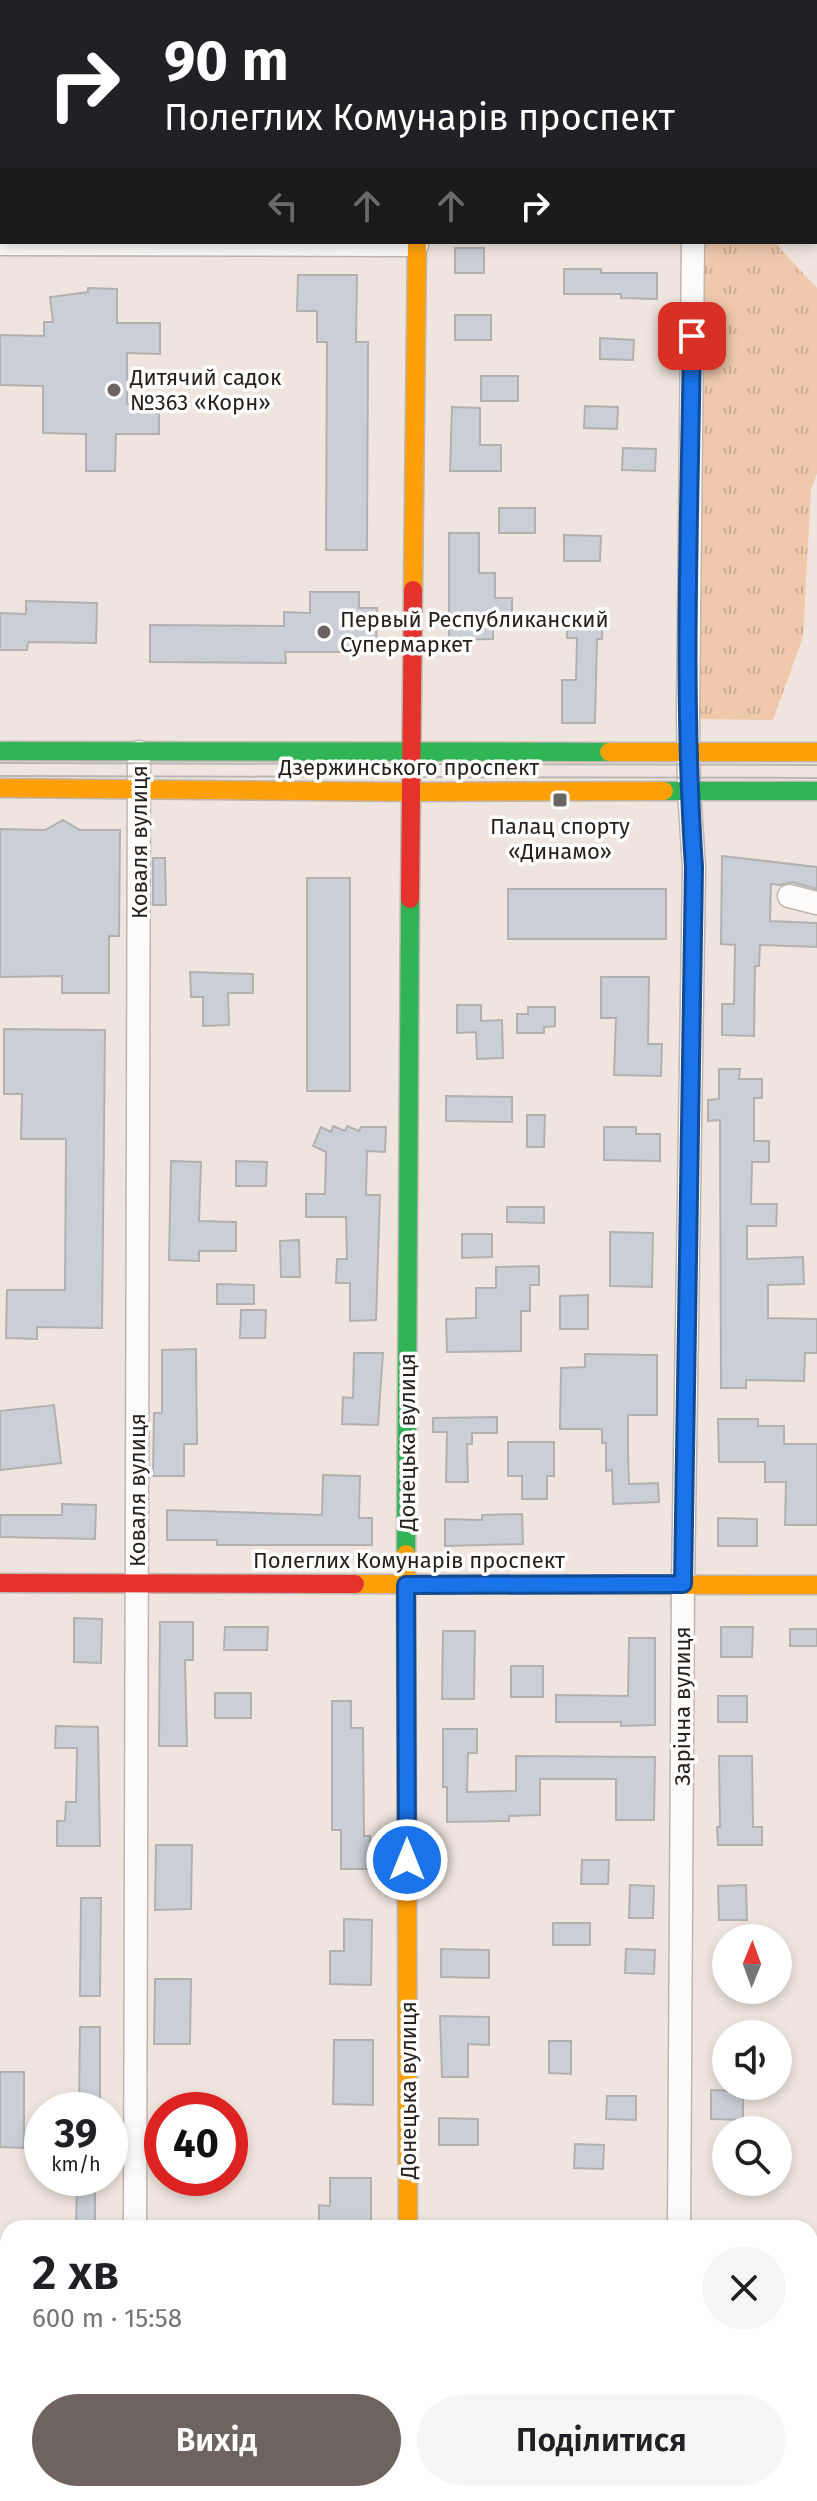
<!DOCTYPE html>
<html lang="uk">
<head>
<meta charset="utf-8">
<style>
	body { margin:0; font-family:"Fira Sans",sans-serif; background:#f6f6f6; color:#202124; height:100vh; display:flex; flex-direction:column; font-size:30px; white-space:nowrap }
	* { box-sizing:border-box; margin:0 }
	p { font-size:26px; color:#757577 }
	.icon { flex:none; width:44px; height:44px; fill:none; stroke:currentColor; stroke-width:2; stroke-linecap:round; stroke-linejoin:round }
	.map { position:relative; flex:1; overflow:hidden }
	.side { position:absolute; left:0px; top:2220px; width:818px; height:282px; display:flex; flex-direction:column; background:#fff; border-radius:24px 24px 0 0; box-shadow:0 4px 12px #0003 }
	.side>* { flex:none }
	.top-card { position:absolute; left:0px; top:0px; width:818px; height:244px; box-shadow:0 4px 12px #0003; background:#202124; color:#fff; overflow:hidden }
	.needle { width:52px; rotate:1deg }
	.fabs { position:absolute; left:712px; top:1924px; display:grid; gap:16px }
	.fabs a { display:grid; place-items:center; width:80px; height:80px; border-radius:50%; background:#fff; box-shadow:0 4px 12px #0003; font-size:40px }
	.speed { position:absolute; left:24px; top:2092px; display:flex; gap:16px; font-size:40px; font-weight:700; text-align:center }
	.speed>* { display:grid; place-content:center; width:104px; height:104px; border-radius:50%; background:#fff; box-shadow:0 4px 12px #0003; line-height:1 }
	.speed small { font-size:20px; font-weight:400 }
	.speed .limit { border:12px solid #d22; background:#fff; color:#111 }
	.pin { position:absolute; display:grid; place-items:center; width:68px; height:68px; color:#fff; margin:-34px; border-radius:16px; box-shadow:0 4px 12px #0006 }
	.me { position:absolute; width:88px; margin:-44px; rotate:0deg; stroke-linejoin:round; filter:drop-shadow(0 0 6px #0008) }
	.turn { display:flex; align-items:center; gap:28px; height:168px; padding:0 32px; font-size:36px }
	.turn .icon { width:104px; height:104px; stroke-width:2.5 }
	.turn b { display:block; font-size:56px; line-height:68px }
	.lanes { display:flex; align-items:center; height:76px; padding:0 32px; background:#0003; justify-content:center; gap:40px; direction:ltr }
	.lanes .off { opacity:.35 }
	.round { display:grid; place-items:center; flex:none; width:84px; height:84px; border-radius:42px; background:#f6f6f6 }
	.summary { display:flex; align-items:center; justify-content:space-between; height:136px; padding:0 32px }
	h1 { font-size:48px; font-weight:600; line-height:60px }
	.button { display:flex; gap:16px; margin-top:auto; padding:16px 32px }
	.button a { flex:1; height:92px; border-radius:48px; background:#6d645f; color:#fff; font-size:32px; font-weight:600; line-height:92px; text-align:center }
	.button a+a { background:#f6f6f6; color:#202124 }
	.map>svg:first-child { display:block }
	.grass { fill:url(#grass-tufts) }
	.building { fill:#caced6; stroke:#b3b1b0; stroke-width:2 }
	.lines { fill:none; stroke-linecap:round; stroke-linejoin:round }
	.street-casing { stroke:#bdb5af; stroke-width:25 }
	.fast-casing { stroke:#bdb5af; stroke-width:21 }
	.slow-casing { stroke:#bdb5af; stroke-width:21 }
	.jam-casing { stroke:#bdb5af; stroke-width:21 }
	.street { stroke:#fdfbfa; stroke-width:22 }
	.fast { stroke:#30b455; stroke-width:18 }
	.slow { stroke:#ff9f0a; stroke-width:18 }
	.jam { stroke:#e5322d; stroke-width:18 }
	.tram { stroke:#b9b6b4; stroke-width:2 }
	.route-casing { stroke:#114b97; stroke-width:20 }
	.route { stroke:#1a73e8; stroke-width:14 }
	.poi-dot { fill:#6d645f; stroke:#fff; stroke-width:3 }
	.labels { text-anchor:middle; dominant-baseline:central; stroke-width:7; stroke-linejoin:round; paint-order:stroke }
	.poi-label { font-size:22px; fill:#261f1a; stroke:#fff; text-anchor:start }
	.street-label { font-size:22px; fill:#261f1a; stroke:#fff }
</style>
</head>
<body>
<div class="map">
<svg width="817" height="2501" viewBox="0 0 817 2501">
	<defs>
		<pattern id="grass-tufts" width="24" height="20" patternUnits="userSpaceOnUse" patternTransform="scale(2)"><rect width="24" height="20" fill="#f0c9ad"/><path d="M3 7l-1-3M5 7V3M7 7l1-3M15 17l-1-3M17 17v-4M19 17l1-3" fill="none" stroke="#ceac94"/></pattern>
	</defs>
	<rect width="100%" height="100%" fill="#f0e5de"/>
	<path class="grass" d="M700,242H774L817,288V473L811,490L803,637L773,720L697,719Z"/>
	<path class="building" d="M455,248H484V273H455Z
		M564,269H601V273H657V299L621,298V294H564Z
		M298,275H357L356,342H368L367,550H326L327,342H317V311H297Z
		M88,288L117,289V323H160V354L127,353V404H159V434H116L115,471H86V434L43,433V386L0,385V335L44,336V322H53L50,297L88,292Z
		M455,315H491V340H455Z
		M600,338L634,340L633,360L600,359Z
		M481,376H518V401H481Z
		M585,406L618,407L617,429L584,428Z
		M452,407L480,408V445H501V471H450Z
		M623,448L656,449L655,471L622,470Z
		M499,508H535V533H499Z
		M449,533H479V573H495V598H512V619H493V639L449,640Z
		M564,535L601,536L600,561H564Z
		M310,592H359V608H377L376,652H285L286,663L150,662V625L284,626V612L310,613Z
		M26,601L97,603L96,643L28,642L27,650H0V613L26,614Z
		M568,615L603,616L602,639H597L595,723H562V680H576L577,638H567Z
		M63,820L80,830H120L119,936H109V993H62V976L0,977V829L45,830Z
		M722,856L817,867V889L792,882L780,885L771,884L770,921L817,923V947L760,945L759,966H755L754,1036L722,1035V1004H734L735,945L721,944Z
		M153,858H165L166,905H153Z
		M307,878H350V1091H307Z
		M508,889H666V939H508Z
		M190,972L253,974V993H228L229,1025L203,1026V997H191Z
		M601,977H649L648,1044H662L661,1076L614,1075L616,1018H601Z
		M457,1005H481V1021L502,1020L503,1058L477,1059L476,1032L457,1033Z
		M528,1007H555V1026L544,1027V1033H517V1014H528Z
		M4,1029L105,1030L102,1328L37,1327V1339L6,1338L7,1290H65L66,1139H21L22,1094H4Z
		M719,1069H740L739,1079H762V1098H754V1141H769V1162H752L751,1204H777L776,1226H747V1259L803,1257L804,1284L768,1285V1318L817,1319V1353H805L804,1381L746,1380V1388H721L720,1120L708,1121V1100L719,1099Z
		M446,1096L512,1097V1122L446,1121Z
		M527,1115H545L544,1147H527Z
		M333,1126L345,1131L347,1126L359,1131L361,1127H386L385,1152L367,1151L366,1195H380L376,1320L350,1321V1283H336L337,1259H347L346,1217H306V1194H325L326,1152L313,1146L321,1127L331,1132Z
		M604,1127H636V1134H660V1161L604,1160Z
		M171,1161L201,1162L199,1221L236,1222V1251H199V1261L169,1260Z
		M236,1161L267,1162L266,1186H236Z
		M507,1207H544V1223L507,1222Z
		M610,1232L653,1233L652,1287L610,1286Z
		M462,1234H492V1257L462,1258Z
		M299,1240L300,1277H281L280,1241Z
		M539,1266V1285H530V1311H521V1351L447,1352L446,1319L476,1318V1288H496V1267Z
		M217,1284L254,1285V1304H217Z
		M588,1295V1329H560V1296Z
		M241,1310H266L265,1338H240Z
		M196,1349L197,1444H184V1476H153L154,1413H162V1350Z
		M354,1353H383L378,1425L342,1424L343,1397L353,1398Z
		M585,1354L657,1355V1415H628V1450L629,1484L658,1483L659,1502L613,1504L612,1470L606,1471V1443H602V1429H560L561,1368L585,1367Z
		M54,1405L61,1463L0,1470V1411Z
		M497,1417V1433H472V1444H467L468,1482H446L447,1432H433V1418Z
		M718,1419H758V1426H784V1444H817V1525H785L786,1482H765V1462H719Z
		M508,1442H554V1476H547V1499H522V1476H508Z
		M323,1475L360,1476L359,1518H372V1545H217V1540H167V1510L322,1515Z
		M62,1504L96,1505L95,1539L0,1537V1515H62Z
		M522,1514L523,1544L445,1546V1519L482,1520V1515Z
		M718,1518L757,1519V1546H718Z
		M74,1618L102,1619L101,1663L74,1662Z
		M160,1622H193V1660H185L187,1746H159Z
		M225,1627H268L267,1650H224Z
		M721,1627H753L752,1657H721Z
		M790,1629H817V1646H790Z
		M443,1631H475L474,1699H442Z
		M629,1638H655V1725L621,1726V1722H556V1695L628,1696Z
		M511,1666H543V1697H511Z
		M215,1693H251V1718H215Z
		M718,1696H747V1722H718Z
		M332,1701H351V1728H363L364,1836H370V1869H341V1830H332Z
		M56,1726L98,1727L100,1846H57V1821H65L66,1802H76L77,1748H55Z
		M443,1729H477V1753H468L467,1792L516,1791V1756L655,1757L654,1820H616V1779H540V1815L509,1816V1821L447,1822V1787H443Z
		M719,1756H752L753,1827H762V1845H718L717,1827H720Z
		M156,1845H192L191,1909L155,1910Z
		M582,1860H609L608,1884H581Z
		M630,1885L654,1886L653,1918H629Z
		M746,1885L747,1920H719L718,1886Z
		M81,1898H101L100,1996H80Z
		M344,1919L372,1920L371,1985L330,1984V1951H344Z
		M553,1923H590V1945H553Z
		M441,1949L489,1950V1978L441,1977Z
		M626,1949L655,1950L654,1974L625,1973Z
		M155,1979H191L190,2044H154Z
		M440,2016L489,2017V2045L468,2044V2077H442Z
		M80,2027H100V2110H79Z
		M334,2040H373V2105L333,2104Z
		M549,2041H571V2074L549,2073Z
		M0,2072H24V2148L0,2147Z
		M711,2090L743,2091V2120L711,2119Z
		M607,2096H636V2120L606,2119Z
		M439,2118L478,2119V2145H439Z
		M575,2144L604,2145L603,2169L574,2168Z
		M77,2178H95V2228H76Z
		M330,2178H371V2228H319V2205L330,2206Z"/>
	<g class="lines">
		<defs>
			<path id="street" d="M696,2V0
				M0,244L417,245
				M789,896L817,903
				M135,2228L139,752
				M679,2228L683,1584L694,867L689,791L688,712L693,242
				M134,2501V2494
				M678,2501V2494"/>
			<path id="fast" d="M0,751L609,752
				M664,791H817
				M406,1554L410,899"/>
			<path id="slow" d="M413,590L417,242
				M609,752H817
				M0,788L411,792L664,791
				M406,1554L408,2228
				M355,1584L817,1585"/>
			<path id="jam" d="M418,0V2
				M410,899L413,590
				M0,1583L355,1584
				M409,2494V2501"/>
		</defs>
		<use href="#street" class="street-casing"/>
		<use href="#fast" class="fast-casing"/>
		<use href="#slow" class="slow-casing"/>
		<use href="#jam" class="jam-casing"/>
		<use href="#street" class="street"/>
		<use href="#fast" class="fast"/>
		<use href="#slow" class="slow"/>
		<use href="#jam" class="jam"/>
		<path class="tram" d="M0,763L817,765
			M0,776L817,778"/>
	</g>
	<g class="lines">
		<defs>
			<path id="route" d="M407,1860L406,1585L683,1584L694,867C682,690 690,513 692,336"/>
		</defs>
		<use href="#route" class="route-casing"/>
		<use href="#route" class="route"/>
	</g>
	<g class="poi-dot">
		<circle cx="114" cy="390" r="8"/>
		<circle cx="324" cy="632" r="8"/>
		<rect x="552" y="792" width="16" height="16" rx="4"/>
	</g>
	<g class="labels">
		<g class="poi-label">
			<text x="130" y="377">Дитячий садок<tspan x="130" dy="25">№363 «Корн»</tspan></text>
			<text x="340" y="619">Первый Республиканский<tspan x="340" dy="25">Супермаркет</tspan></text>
			<text x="560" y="826" text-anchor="middle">Палац спорту<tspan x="560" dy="25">«Динамо»</tspan></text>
		</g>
		<g class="street-label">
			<text x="409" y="767">Дзержинського проспект</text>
			<text transform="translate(139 842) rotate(-90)">Коваля вулиця</text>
			<text transform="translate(407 1442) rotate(-90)">Донецька вулиця</text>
			<text transform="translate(137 1490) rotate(-90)">Коваля вулиця</text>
			<text x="409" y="1560">Полеглих Комунарів проспект</text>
			<text transform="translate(682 1706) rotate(-90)">Зарічна вулиця</text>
			<text transform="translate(408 2090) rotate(-90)">Донецька вулиця</text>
		</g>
	</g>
</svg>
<div class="fabs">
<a><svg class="needle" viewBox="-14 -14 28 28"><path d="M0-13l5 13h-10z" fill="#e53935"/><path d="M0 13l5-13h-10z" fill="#757577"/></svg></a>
<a><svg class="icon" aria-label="sound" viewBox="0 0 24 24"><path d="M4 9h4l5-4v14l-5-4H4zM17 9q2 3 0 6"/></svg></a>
<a><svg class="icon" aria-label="search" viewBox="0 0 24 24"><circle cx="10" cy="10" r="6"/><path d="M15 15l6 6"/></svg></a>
</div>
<div class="speed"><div>39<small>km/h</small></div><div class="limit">40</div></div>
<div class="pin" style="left:692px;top:336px;background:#d93025"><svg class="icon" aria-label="arrive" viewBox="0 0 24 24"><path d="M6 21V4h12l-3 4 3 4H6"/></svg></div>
<svg class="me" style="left:407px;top:1860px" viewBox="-20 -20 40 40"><circle r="17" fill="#1a73e8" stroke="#fff" stroke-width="3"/><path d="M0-11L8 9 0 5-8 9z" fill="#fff"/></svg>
<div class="top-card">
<div class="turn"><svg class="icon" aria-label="right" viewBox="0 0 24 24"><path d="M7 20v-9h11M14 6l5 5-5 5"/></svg><div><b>90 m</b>Полеглих Комунарів проспект</div></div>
<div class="lanes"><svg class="icon off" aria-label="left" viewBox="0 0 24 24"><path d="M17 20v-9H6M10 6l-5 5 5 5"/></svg><svg class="icon off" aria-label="ahead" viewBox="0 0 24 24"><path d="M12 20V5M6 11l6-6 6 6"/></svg><svg class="icon off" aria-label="ahead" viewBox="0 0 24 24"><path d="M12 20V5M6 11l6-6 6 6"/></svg><svg class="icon" aria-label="right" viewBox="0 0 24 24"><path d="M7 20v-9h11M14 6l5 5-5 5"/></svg></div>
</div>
<section class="side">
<div class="summary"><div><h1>2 хв</h1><p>600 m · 15:58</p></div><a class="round"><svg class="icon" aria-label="close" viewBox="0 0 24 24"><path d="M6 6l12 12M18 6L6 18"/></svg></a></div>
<div class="button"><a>Вихід</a><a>Поділитися</a></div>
</section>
</div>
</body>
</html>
